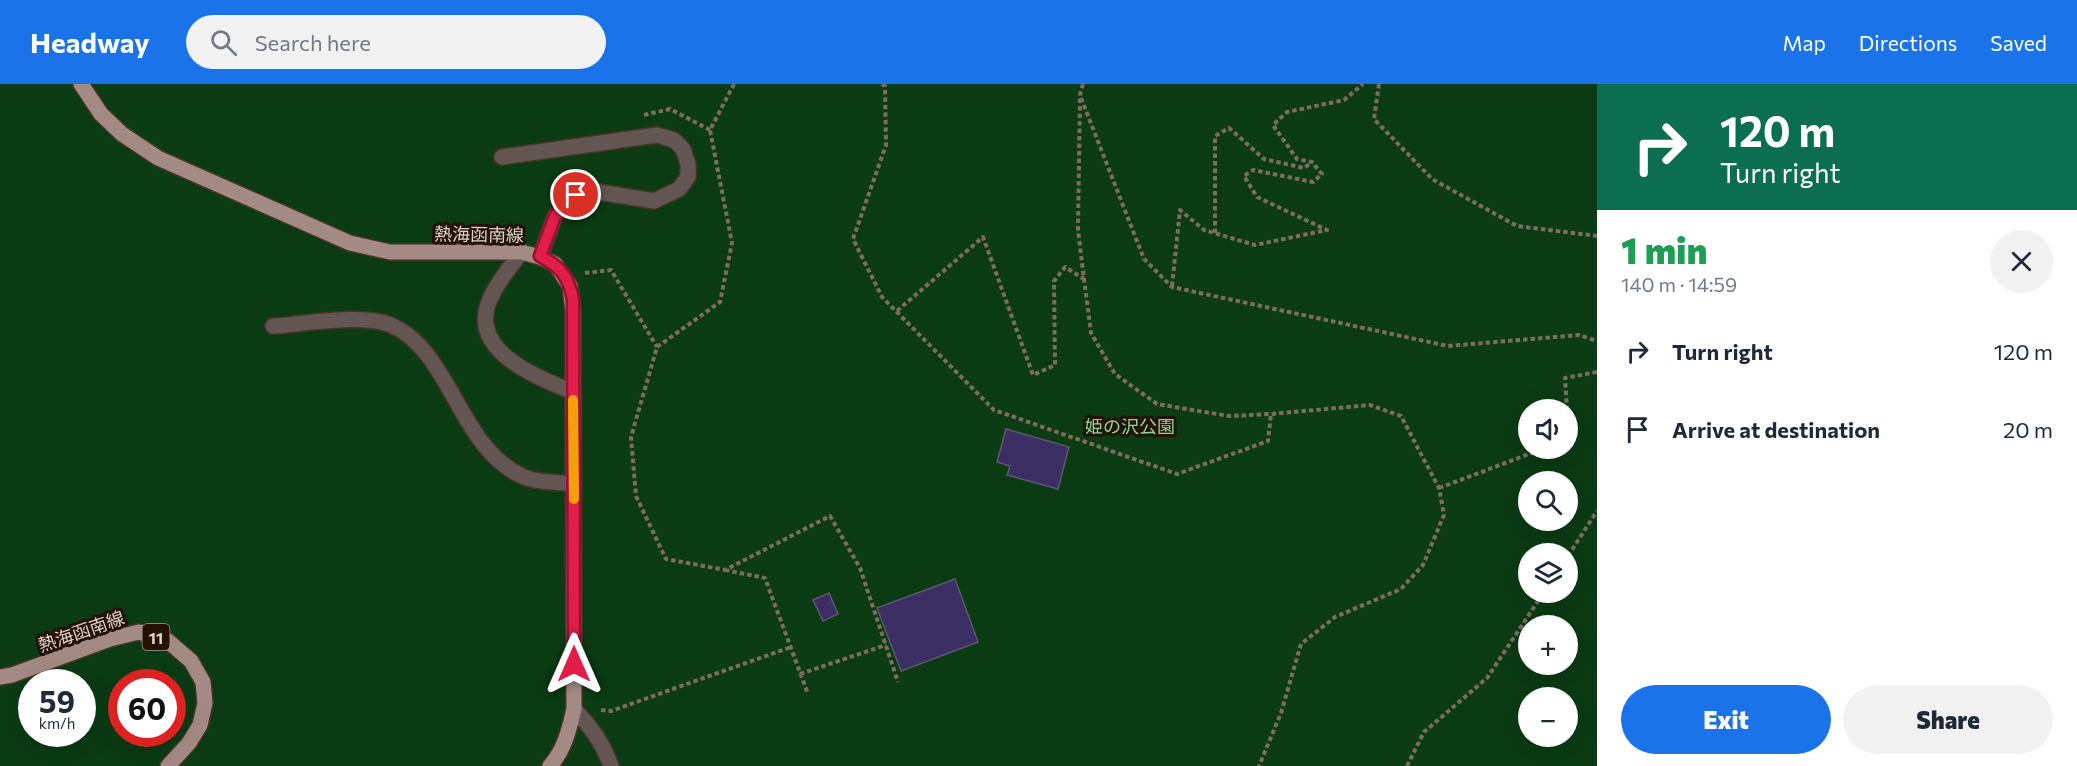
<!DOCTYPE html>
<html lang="en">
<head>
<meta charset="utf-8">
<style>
	body { margin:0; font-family:Commissioner,"Noto Sans JP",sans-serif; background:#f2f2f3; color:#1f2937; height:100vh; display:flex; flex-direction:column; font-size:22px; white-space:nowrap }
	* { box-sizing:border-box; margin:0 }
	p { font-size:20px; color:#747a83 }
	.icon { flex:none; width:33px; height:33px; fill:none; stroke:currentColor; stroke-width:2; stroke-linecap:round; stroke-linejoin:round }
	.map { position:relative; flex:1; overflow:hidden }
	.drawer { display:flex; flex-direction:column; background:#fff; width:480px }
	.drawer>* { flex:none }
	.top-card { background:#0b6e4f; color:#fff; overflow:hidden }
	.tools { position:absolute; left:1518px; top:315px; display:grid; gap:12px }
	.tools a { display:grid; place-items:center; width:60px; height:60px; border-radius:50%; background:#fff; box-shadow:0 6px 24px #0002; font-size:30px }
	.speed { position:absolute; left:18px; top:585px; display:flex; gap:12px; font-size:30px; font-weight:700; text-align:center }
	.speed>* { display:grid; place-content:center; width:78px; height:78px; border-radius:50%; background:#fff; box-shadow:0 6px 24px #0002; line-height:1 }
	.speed small { font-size:15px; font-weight:400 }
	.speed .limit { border:9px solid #d22; background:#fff; color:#111 }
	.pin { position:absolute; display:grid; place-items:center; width:51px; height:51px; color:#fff; margin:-26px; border:3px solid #fff; border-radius:50%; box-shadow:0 2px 6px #0007 }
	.me { position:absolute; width:66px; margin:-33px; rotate:0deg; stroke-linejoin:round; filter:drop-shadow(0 0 4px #0008) }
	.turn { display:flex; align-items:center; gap:21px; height:126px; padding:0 24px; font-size:27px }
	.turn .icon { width:78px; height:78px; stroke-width:2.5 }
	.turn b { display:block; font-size:42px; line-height:51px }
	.round { display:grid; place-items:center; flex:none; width:63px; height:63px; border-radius:32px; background:#f2f2f3 }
	.headline { display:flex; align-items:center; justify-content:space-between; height:102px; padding:0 24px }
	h1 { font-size:36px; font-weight:800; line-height:45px; color:#1e9e55 }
	.action { display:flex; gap:12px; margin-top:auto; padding:12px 24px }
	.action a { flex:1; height:69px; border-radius:36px; background:#1a73e8; color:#fff; font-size:24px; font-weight:800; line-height:69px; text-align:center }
	.action a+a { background:#f2f2f3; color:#1f2937 }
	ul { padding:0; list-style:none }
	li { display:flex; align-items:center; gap:18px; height:78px; padding:0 24px }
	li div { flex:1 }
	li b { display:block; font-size:22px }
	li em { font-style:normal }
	header { display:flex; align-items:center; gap:36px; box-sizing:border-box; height:84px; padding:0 30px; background:#1a73e8; color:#fff }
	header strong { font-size:28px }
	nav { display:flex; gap:33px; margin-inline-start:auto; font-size:21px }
	.search { width:420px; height:54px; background:#f2f2f3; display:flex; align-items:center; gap:15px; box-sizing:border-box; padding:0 21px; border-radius:33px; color:#747a83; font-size:22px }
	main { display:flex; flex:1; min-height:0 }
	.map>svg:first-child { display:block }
	.green { fill:#0a3b13; fill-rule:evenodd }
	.building { fill:#3a2e62; stroke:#5a576f; stroke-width:1.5 }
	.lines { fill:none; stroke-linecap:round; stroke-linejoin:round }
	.minor-casing { stroke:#463526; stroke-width:18 }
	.major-casing { stroke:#463526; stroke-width:18 }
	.path { stroke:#7c6c5f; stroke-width:4; stroke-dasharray:4.5 3; stroke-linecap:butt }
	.minor { stroke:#625552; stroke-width:15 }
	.major { stroke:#a48a84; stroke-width:15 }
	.route-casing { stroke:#92132f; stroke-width:15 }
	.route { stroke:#e11d48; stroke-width:10 }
	.slow { stroke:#f59e0b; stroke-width:10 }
	.labels { text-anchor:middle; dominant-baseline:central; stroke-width:6; stroke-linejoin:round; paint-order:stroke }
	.shield { fill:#231204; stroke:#a7988e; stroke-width:1.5 }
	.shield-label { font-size:16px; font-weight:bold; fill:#dfd2c9 }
	.street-label { font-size:18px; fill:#dfd2c9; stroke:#231204 }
	.park-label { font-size:18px; fill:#8ed693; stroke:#231204 }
</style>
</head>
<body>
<header>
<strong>Headway</strong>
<div class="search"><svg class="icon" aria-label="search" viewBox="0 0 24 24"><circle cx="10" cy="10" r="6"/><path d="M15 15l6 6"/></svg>Search here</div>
<nav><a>Map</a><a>Directions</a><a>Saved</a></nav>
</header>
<main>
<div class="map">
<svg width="1597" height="682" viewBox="0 0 1597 682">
	<rect width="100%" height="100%" fill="#2d1b0c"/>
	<path class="green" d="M0,0H1597V682H0ZM1528,326H1568V364H1528ZM1528,398H1568V436H1528ZM1528,470H1568V508H1528ZM1528,542H1568V580H1528ZM32,598H82V650H32ZM122,598H172V650H122ZM1528,614H1568V652H1528Z"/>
	<path class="building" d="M1006,345L1069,363L1058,405L1007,391L1010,382L997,378Z
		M955,495L978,558L901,587L877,524Z
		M829,509L838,530L823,537L813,516Z"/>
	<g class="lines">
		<defs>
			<path id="minor" d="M502,73L657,51L674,56L683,65L688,80V93L679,105L654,117L599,108L576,111L555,132L540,173
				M521,168C511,183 497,198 490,215C467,267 537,293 573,308
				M273,242C305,240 362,229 391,241C452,268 458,364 524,393C538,399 559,398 574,400
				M574,625C591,643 603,659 611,682"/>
			<path id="major" d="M81,0L101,30L122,50L158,74L350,159L390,168H521L540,173L555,180L570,202L573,227L574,625C569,646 565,665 550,682
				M0,593L12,591L110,555L139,548L168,557L191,577L203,598L205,619L200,641L189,659L168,682"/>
		</defs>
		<use href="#minor" class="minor-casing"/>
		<use href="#major" class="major-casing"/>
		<path class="path" d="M734,0L710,46L732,159L720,218L657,263L631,353L636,412L666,475L725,486L830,432L860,484L898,598
			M882,0L885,2L886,61L853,155L882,213L994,326L1177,390L1268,357L1271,330
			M1083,0L1080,11L1078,146L1084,195L1091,249L1115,290L1157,320L1229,332L1271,330L1370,321L1401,332L1439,404L1444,431L1423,481L1401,505L1335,533L1301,560L1281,629L1259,682
			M1379,0L1374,35L1432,95L1517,142L1597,152
			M1081,14L1144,175L1172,203L1448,262L1579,251L1597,257
			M644,31L670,25L710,46
			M1215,149V52L1229,44L1264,75L1304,84L1312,78
			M585,189L611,186L657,263
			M1172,202L1180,126L1204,146L1255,161L1327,146L1257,113L1244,92L1253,86L1313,98L1322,90L1312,78L1297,75L1273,41L1287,28L1344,16L1363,0
			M897,227L983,153L1033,291L1055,281L1054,197L1065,183L1084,195
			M1567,326L1565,294L1597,288
			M1568,334L1569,355L1568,356
			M1439,404L1545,364
			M1568,472L1597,427
			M725,486L765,494L808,610
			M800,590L886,561
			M601,626L611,627L791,563
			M1407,682L1424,648L1487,594L1544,508"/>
		<use href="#minor" class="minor"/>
		<use href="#major" class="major"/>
	</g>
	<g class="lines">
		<defs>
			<path id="route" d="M574,580L573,216C569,193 561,183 540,172L555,132L576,111"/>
		</defs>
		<use href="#route" class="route-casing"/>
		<use href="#route" class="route"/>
		<path class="slow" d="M573,316L574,415"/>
	</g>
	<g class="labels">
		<rect class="shield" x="142.5" y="540" width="27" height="26" rx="4.5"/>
		<g class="shield-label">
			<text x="156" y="553">11</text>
		</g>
		<g class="street-label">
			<text transform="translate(479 150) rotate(1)">熱海函南線</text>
			<text transform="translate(81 547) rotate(-19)">熱海函南線</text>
		</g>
		<g class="park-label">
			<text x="1130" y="342">姫の沢公園</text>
		</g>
	</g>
</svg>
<div class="tools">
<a><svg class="icon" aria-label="sound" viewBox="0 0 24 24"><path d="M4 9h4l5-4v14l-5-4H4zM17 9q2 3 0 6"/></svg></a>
<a><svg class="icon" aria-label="search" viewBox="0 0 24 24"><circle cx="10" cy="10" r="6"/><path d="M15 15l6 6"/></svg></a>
<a><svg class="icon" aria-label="layers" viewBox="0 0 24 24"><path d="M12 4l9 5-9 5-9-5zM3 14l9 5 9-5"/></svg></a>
<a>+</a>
<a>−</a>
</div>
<div class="speed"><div>59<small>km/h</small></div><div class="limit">60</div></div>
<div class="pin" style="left:576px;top:111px;background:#d93025"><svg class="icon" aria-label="arrive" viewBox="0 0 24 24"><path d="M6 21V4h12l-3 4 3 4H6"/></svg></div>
<svg class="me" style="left:574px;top:580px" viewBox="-20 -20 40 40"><path d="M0-17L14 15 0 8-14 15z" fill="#e11d48" stroke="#fff" stroke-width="4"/></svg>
</div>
<section class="drawer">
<div class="top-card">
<div class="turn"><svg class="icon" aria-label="right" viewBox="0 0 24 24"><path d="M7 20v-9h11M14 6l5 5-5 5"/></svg><div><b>120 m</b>Turn right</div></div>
</div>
<div class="headline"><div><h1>1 min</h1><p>140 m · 14:59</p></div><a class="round"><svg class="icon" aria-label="close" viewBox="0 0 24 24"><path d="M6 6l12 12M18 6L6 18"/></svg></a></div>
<ul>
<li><svg class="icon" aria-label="right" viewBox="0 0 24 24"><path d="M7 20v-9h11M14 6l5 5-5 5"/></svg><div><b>Turn right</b></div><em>120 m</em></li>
<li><svg class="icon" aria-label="arrive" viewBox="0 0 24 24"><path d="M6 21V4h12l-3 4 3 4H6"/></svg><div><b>Arrive at destination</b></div><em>20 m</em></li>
</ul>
<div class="action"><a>Exit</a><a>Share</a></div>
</section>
</main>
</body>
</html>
